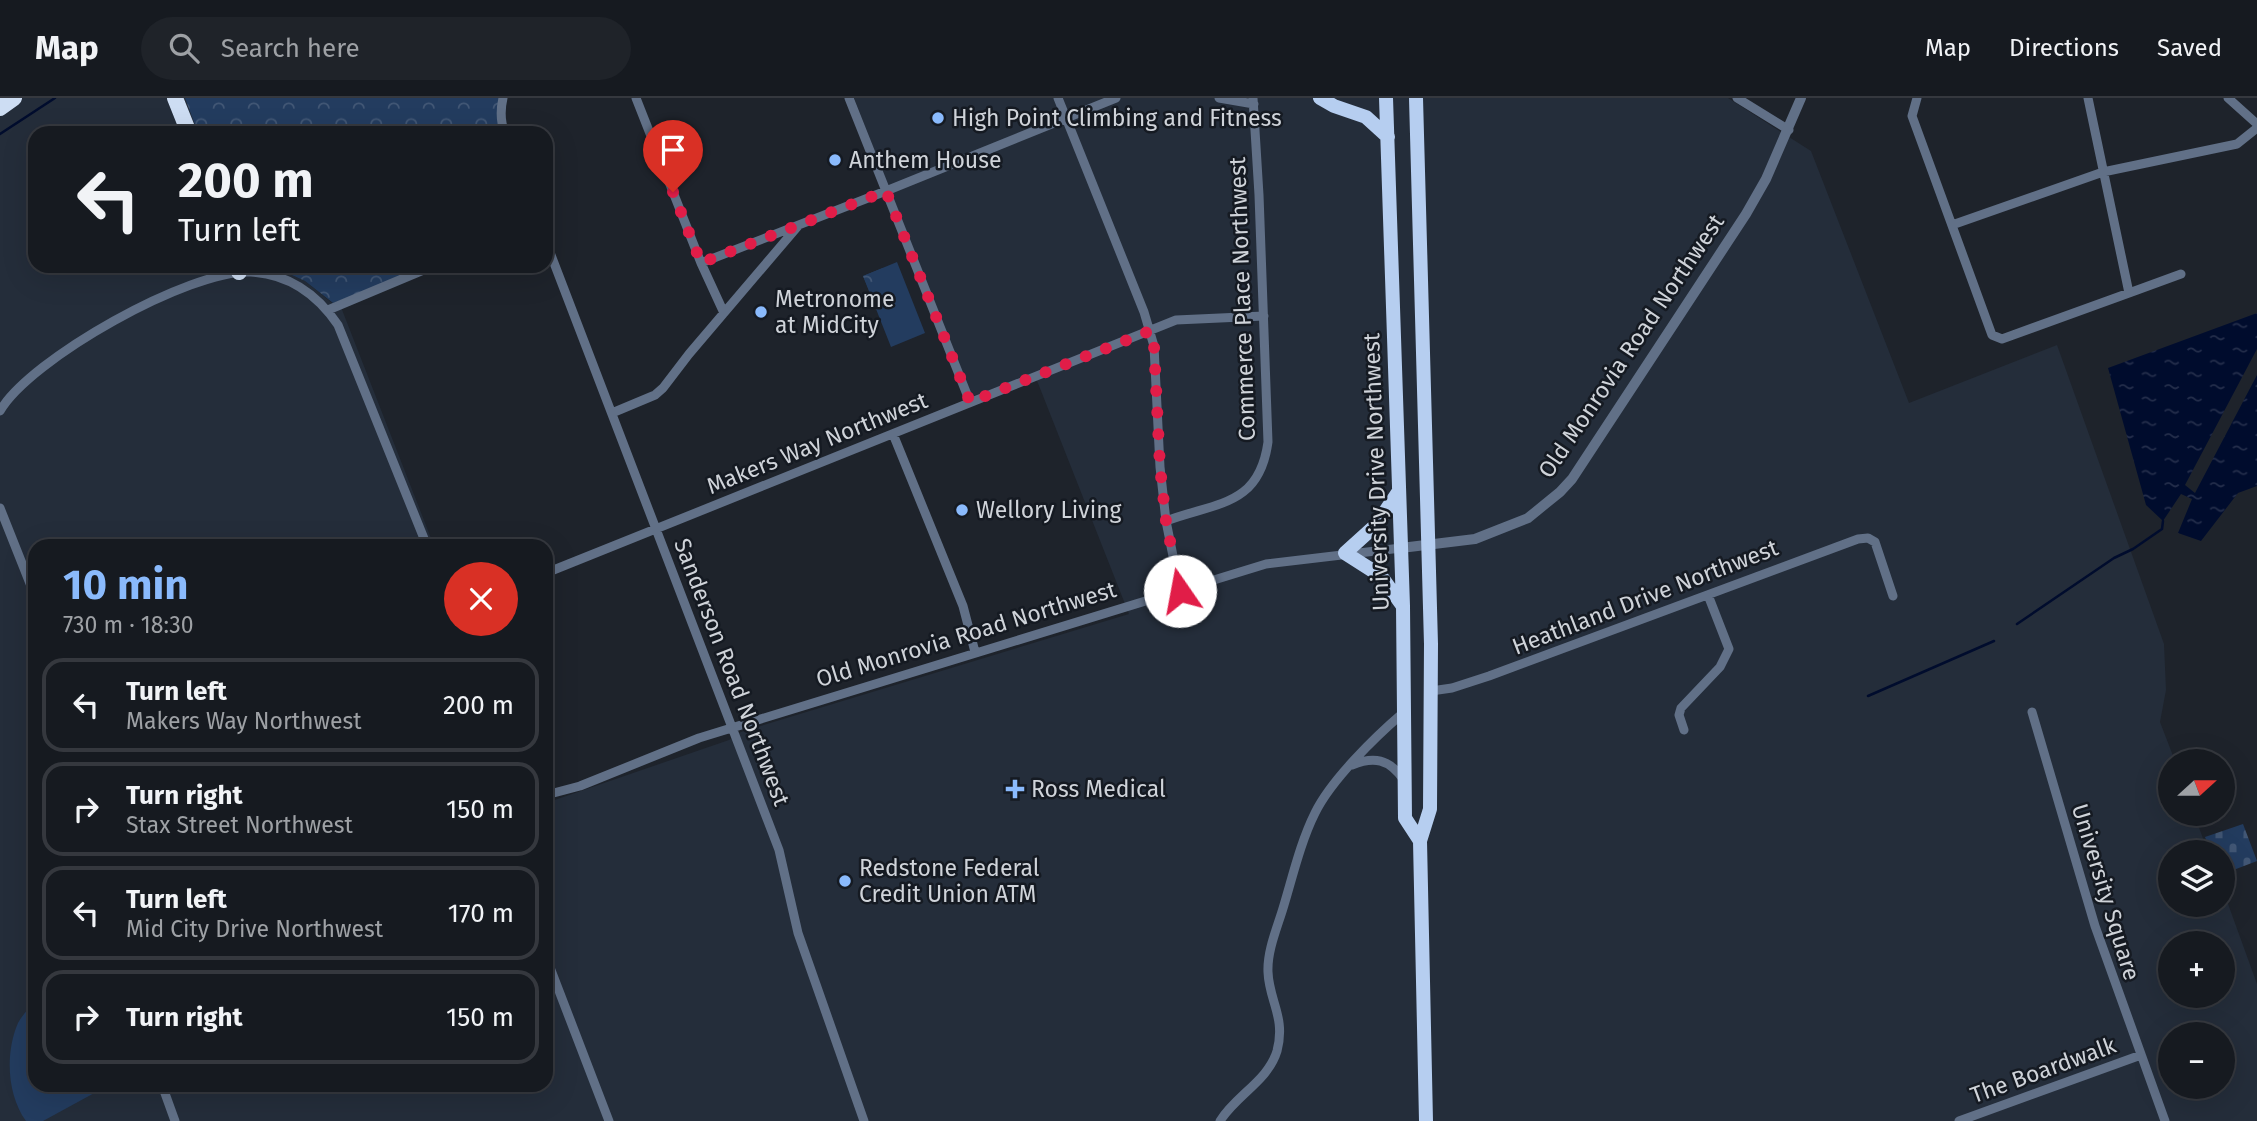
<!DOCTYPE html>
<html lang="en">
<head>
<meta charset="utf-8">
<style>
	body { margin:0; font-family:"Fira Sans",sans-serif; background:#1f2329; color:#f1f3f6; height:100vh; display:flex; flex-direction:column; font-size:26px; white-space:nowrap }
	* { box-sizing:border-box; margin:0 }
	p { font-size:23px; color:#9ea1a5 }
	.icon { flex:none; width:38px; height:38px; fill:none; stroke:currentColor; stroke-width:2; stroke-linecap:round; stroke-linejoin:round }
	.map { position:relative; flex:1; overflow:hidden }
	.drawer { position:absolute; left:28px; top:441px; width:525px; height:553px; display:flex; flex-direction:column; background:#161a20; border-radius:21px; box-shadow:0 7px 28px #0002,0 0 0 2px #35383e }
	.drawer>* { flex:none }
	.hud { position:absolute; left:28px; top:28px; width:525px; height:147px; border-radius:21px; box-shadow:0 7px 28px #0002,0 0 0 2px #35383e; background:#161a20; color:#f1f3f6; overflow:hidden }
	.needle { width:46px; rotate:69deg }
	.buttons { position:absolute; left:2158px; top:651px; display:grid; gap:14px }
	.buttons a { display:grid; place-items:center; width:77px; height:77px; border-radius:50%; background:#161a20; box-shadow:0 7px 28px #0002,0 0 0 2px #35383e; font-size:35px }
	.pin { position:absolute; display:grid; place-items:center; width:60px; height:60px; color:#fff; margin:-72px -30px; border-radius:50% 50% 50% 0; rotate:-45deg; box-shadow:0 0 7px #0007 }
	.pin .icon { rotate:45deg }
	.me { position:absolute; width:77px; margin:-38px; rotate:348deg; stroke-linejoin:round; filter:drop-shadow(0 0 5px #0008) }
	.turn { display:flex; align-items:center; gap:24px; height:147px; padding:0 35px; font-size:32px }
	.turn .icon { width:91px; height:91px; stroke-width:2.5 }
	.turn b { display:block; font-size:49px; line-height:60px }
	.round { display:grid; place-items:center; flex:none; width:74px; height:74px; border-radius:37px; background:#1f2329 }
	.headline { display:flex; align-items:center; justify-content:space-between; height:119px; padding:0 35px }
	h1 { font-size:42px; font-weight:700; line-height:52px; color:#8abafc }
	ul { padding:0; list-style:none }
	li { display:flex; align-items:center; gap:21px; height:94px; margin:0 14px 10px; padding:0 21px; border:4px solid #35383e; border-radius:21px }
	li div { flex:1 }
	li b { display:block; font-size:26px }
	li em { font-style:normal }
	header { display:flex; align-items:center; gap:42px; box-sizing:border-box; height:98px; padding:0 35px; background:#161a20; border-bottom:2px solid #35383e }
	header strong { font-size:33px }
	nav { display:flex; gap:38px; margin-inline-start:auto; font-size:24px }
	.search { width:490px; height:63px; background:#1f2329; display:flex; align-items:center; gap:18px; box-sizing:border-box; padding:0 24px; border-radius:38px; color:#9ea1a5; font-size:26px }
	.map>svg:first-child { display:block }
	.built { fill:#242d3a; fill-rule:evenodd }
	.grass { fill:#233c5f }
	.forest { fill:url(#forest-crowns) }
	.cemetery { fill:url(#cemetery-stones) }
	.water { fill:url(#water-ripples) }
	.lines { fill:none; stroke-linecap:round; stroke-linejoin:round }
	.stream { stroke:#000c2d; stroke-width:2.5 }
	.minor { stroke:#617087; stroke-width:9 }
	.tertiary { stroke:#617087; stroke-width:10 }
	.trunk { stroke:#b6cef0; stroke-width:14 }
	.motorway { stroke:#cdddf3; stroke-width:16 }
	.route { stroke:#e11d48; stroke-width:12; stroke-dasharray:0 21.6 }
	.poi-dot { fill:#8abafc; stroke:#151a22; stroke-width:2.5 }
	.labels { text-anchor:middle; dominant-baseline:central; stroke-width:5; stroke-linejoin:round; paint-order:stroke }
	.poi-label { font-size:23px; fill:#cfd3d9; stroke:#151a22; text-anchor:start }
	.street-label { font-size:23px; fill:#cfd3d9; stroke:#151a22 }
</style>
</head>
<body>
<header>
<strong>Map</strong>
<div class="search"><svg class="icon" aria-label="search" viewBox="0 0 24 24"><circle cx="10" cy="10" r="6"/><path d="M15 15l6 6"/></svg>Search here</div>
<nav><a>Map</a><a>Directions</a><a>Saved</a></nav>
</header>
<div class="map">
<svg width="2257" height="1023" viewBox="0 0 2257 1023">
	<defs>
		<pattern id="forest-crowns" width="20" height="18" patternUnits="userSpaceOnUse" patternTransform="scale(1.75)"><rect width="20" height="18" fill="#233c5f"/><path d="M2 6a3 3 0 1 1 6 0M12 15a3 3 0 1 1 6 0" fill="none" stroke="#425775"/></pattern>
		<pattern id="cemetery-stones" width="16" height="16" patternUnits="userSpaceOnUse" patternTransform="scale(1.75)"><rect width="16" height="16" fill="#233c5f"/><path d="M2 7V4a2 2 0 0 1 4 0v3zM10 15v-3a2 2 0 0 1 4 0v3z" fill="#425775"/></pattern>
		<pattern id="water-ripples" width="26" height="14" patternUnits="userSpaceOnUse" patternTransform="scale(1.75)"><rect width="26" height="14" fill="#000c2d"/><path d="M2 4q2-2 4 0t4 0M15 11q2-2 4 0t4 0" fill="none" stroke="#242e4b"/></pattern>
	</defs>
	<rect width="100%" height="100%" fill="#1e232b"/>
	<path class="built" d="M0,0H185L198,35H35V168H272L305,183L332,205L339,204L434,448H35V987H546V705L729,642L741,634L1129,516L1034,275L971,299L854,0H1728L1811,53L1909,305L2057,247L2164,546L2166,592L2160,624L2175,663H2170V716H2194L2208,754H2170V807H2222L2223,792L2257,886V1023H0ZM2170,845H2222V898H2170ZM2170,936H2222V989H2170Z"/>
	<path class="grass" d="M897,164L925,235L891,249L863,178Z
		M35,902V987H109L43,1023H26C7,997 5,955 18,925C22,917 30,910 35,902Z"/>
	<path class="forest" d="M185,0H503L505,35H198Z
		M272,168H433L333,205L305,183Z
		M883,170L889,184L869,192L863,178Z"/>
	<path class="cemetery" d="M2243,726L2257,763L2223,776L2222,754H2211L2205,739Z"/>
	<path class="water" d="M2257,215V251L2185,387L2195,395L2257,277V388L2238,395L2201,443L2178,435L2192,401L2181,396L2163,423L2146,407L2108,270Z"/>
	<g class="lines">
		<path class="stream" d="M0,36L55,0
			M2017,526L2114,460L2133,451L2162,431L2163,423
			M1868,598L1994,543"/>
		<path class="minor" d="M503,0C500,13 500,23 505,35
			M636,0L701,165L724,215
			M849,0L970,304
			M1058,0L1144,214L1154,248L1160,369L1166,423L1180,493
			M1219,0L1254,6
			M1737,0L1789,32
			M1917,0L1912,18L1992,237L2002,241L2129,195L2088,0
			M2228,0L2257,26
			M1952,127L2103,74L2237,46L2257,30
			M546,144L779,752L798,835L864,1023
			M701,165L886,93L1116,0
			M2129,195L2181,176
			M328,212L433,168
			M0,313C30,261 190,171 251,174C289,176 317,196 338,227L427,448
			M612,315L655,297L663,290L689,256L798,128
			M893,336L963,508L975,554
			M0,410L35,498
			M1166,423C1216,404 1259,409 1268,344L1259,97L1253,0
			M546,475L1176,222L1264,218
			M1431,593L1452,590L1489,578L1858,441L1868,440L1875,444L1893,498
			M2032,614L2095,828L2165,1023
			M1684,632L1679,617L1681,610L1720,569L1729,551L1708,497
			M1352,667C1374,658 1389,661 1403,681
			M546,697L580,688L699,640L1266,466L1401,450
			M546,859L609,1023
			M162,987L175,1023
			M1220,1023C1236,997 1268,983 1277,953C1286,919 1269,903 1268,874C1267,852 1278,828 1284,807C1293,777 1301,743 1315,715C1331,682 1375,639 1403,615
			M1959,1023L2141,957"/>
		<path class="tertiary" d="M1401,450L1475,441L1528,420L1560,394L1572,381L1746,116L1766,81L1801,0"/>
		<path class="trunk" d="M1320,0L1334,8L1366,19L1388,39
			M1386,0L1403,508L1405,720L1420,743
			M1416,0L1431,546L1430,711L1420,743L1426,1023
			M1399,393L1376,427L1345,455L1381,478L1402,507"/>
		<path class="motorway" d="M175,0L189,35
			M0,10L14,0
			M238,168L239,174"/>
	</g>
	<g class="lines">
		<path class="route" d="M673,94L701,165L886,93L970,304L1150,233L1154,248L1160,369L1166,423L1180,493"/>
	</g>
	<g class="poi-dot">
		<circle cx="938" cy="20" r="7"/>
		<circle cx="835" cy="62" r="7"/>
		<circle cx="761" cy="214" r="7"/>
		<circle cx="962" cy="412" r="7"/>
		<path d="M1011.5 680.5h7v7h7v7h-7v7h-7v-7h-7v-7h7z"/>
		<circle cx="845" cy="783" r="7"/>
	</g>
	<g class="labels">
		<g class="poi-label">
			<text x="952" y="20">High Point Climbing and Fitness</text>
			<text x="849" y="62">Anthem House</text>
			<text x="775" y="201">Metronome<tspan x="775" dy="26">at MidCity</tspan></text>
			<text x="976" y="412">Wellory Living</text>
			<text x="1031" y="691">Ross Medical</text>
			<text x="859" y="770">Redstone Federal<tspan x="859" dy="26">Credit Union ATM</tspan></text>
		</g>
		<g class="street-label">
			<text transform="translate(1242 201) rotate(-92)">Commerce Place Northwest</text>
			<text transform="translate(1631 248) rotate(-56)">Old Monrovia Road Northwest</text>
			<text transform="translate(817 345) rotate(-22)">Makers Way Northwest</text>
			<text transform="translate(1376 374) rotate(-92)">University Drive Northwest</text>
			<text transform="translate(1645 499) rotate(-21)">Heathland Drive Northwest</text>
			<text transform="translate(966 536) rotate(-17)">Old Monrovia Road Northwest</text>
			<text transform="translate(732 574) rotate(69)">Sanderson Road Northwest</text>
			<text transform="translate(2106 794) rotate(73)">University Square</text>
			<text transform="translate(2043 972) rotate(-20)">The Boardwalk</text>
		</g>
	</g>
</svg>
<div class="buttons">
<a><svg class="needle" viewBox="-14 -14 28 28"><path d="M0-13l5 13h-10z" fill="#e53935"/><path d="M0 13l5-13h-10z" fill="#9ea1a5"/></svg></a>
<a><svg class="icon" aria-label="layers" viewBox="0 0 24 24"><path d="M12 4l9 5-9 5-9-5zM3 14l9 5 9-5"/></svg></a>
<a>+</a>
<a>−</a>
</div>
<div class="pin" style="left:673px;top:94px;background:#d93025"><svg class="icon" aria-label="arrive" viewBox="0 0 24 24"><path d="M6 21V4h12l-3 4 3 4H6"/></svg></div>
<svg class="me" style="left:1180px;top:493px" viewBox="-20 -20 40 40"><circle r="19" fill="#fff"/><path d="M0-13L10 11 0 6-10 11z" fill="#e11d48"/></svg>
<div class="hud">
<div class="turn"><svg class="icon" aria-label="left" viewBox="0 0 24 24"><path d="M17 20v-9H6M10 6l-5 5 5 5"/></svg><div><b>200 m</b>Turn left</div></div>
</div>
<section class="drawer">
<div class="headline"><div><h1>10 min</h1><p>730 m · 18:30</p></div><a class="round" style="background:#d93025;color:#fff"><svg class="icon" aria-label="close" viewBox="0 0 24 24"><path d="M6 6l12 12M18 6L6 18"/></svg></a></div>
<ul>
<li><svg class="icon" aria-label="left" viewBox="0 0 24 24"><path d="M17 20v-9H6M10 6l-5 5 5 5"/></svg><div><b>Turn left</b><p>Makers Way Northwest</p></div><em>200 m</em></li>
<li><svg class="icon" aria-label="right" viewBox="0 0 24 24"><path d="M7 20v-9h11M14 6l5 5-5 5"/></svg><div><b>Turn right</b><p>Stax Street Northwest</p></div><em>150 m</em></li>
<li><svg class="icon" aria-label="left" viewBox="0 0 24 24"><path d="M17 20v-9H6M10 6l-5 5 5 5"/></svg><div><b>Turn left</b><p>Mid City Drive Northwest</p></div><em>170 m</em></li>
<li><svg class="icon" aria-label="right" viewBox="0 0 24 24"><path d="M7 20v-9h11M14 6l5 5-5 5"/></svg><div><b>Turn right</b></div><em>150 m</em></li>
</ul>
</section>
</div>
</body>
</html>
